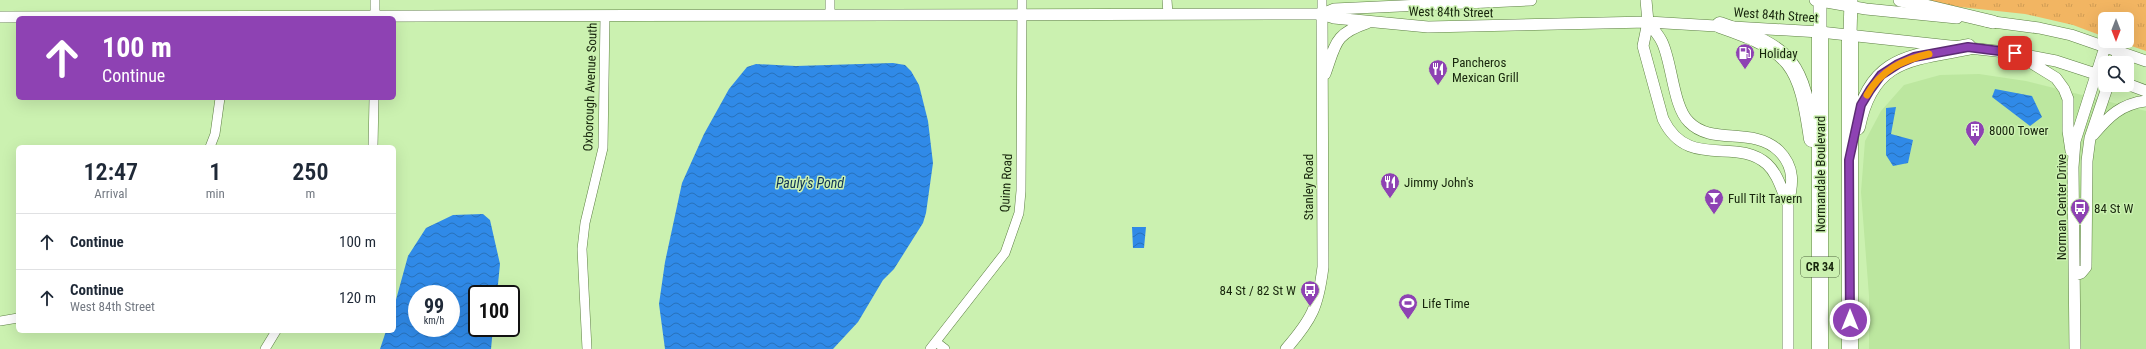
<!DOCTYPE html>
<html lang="en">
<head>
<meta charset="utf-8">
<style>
	body { margin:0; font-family:"Roboto Condensed",sans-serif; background:#f2f2f3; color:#1f2937; height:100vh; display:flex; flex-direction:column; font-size:15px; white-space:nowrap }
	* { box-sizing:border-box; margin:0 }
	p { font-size:13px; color:#747a83 }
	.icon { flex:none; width:22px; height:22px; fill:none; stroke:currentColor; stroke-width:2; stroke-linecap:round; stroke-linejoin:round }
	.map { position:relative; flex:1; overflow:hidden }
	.drawer { position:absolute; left:16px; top:145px; width:380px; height:188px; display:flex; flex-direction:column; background:#fff; border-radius:6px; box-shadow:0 4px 16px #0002 }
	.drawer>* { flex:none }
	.banner { position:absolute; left:16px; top:16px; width:380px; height:84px; border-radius:6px; box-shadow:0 4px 16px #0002; background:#8e42b3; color:#fff; overflow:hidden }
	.needle { width:26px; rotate:180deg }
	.buttons { position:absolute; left:2098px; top:12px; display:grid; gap:8px }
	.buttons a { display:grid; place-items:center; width:36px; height:36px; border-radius:6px; background:#fff; box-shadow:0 4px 16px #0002; font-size:20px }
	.speed { position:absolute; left:408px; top:285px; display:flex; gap:8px; font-size:20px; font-weight:700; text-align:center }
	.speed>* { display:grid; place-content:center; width:52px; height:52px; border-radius:50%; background:#fff; box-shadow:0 4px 16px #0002; line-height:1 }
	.speed small { font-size:10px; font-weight:400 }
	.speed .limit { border:2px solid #111; border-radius:6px; background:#fff; color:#111 }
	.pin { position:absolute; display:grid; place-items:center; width:34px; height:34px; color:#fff; margin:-17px; border-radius:8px; box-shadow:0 2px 6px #0006 }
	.me { position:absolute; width:44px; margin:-22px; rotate:0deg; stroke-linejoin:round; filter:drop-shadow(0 0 3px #0008) }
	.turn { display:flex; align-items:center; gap:14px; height:84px; padding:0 20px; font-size:18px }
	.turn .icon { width:52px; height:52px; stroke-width:2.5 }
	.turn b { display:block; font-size:28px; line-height:34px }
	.eta { display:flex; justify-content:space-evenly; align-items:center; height:68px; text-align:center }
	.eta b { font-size:24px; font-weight:600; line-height:28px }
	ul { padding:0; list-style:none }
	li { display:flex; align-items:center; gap:12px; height:56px; padding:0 20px; border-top:1px solid #e0e1e3 }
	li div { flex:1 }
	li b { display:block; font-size:15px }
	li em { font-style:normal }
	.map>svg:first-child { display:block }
	.built { fill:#bce79f }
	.park { fill:url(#park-tufts) }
	.water { fill:url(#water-waves); fill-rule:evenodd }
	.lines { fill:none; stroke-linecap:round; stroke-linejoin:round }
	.minor-casing { stroke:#5e8044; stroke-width:10 }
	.tertiary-casing { stroke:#5e8044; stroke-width:12 }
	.secondary-casing { stroke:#5e8044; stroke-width:14 }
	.motorway-casing { stroke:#5e8044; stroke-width:17 }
	.minor { stroke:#fff; stroke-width:9 }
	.tertiary { stroke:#fff; stroke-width:11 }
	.secondary { stroke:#fff; stroke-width:13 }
	.motorway { stroke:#fff; stroke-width:16 }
	.route-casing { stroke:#5c2b74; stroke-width:10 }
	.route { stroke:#8e42b3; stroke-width:7 }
	.slow { stroke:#f59e0b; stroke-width:7 }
	.labels { text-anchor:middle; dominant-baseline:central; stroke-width:3; stroke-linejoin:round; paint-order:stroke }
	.shield { fill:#cbf1b0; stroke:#4d623d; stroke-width:1 }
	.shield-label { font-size:12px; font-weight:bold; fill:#17250c }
	.street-label { font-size:13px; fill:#17250c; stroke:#cbf1b0 }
	.poi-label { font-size:13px; fill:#17250c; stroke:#cbf1b0; text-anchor:start }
	.water-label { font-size:14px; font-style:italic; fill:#0e3156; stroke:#cbf1b0 }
</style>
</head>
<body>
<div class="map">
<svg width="2146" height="349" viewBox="0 0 2146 349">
	<defs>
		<pattern id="park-tufts" width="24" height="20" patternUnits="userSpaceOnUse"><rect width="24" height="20" fill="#f2b562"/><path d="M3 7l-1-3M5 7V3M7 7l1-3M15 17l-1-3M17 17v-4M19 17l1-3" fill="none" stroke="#cf9c54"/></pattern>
		<pattern id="water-waves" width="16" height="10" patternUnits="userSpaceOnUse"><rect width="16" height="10" fill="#308ae8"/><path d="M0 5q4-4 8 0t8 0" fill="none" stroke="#2871ba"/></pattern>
	</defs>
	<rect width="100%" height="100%" fill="#cbf1b0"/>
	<path class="built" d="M1979,74L2026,81L2146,111V349H1869V296L1861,192L1865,141L1881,111L1904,85L1940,75Z"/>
	<path class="park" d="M1910,0H2146V51L2117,41H2127V19H2105V37L2073,25L2025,14L1923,3Z"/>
	<path class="water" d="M893,63L905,65L911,71L919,85L928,121L933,163L926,213L923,223L894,269L883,280L858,322L833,349H665L659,304L665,262L682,183L704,134L729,89L747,67L756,64L796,66Z
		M1995,89L2032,96L2042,117L2030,126L1992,97Z
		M1896,107L1891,134L1913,140L1908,163L1893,166L1886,155V108Z
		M483,214L490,220L500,264L497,294H477V328H493L491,349H380L386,331H394V307L408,256L426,228L453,215ZM417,294H451V328H417Z
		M1132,227H1146L1144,248H1133Z"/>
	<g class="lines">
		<defs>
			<path id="minor" d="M830,0V15
				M1167,0L1168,14
				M1322,0V14
				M375,18V0
				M210,147L215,134L220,98
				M373,147L374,98
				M0,321L18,318
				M936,342L945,349
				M265,349L276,331
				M587,349L582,249L585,223L603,148L605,16
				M930,349L1005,253L1019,213L1021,191L1022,0"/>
			<path id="tertiary" d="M1646,0L1648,22L1643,46L1663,119C1688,171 1736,136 1767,164C1778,174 1782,191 1788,204
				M1815,0L1866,9L1957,18
				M1322,14L1334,9L1531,0
				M0,17L1322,14L1334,18L1428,27L1648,22L1820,32L2015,53L2056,61L2105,77
				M1986,21L2039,28L2071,35L2146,61
				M1648,22C1652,28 1659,35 1662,42C1672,62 1673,107 1689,122C1712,146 1753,126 1779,151C1795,167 1793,184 1788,204V349
				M2022,57L2056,78L2064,89L2068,99V131L2071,151
				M2115,63L2119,51
				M1325,74C1336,44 1334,34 1367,23
				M2127,84L2146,91
				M2093,135C2109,116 2121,104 2146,101
				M2075,275L2081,273L2086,267L2087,161L2090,138L2108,85
				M1286,349C1312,319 1318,307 1323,267L1322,14
				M2075,349L2073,167L2075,141L2105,47"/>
			<path id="secondary" d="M1820,0V32
				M1900,0L1993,22
				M1850,35L1851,0"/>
			<path id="motorway" d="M1720,25C1793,50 1801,63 1812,139
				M1857,127C1871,58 1909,58 1968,47
				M1820,349V32
				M1850,349V35"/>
		</defs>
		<use href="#minor" class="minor-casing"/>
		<use href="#tertiary" class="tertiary-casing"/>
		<use href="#secondary" class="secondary-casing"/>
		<use href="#motorway" class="motorway-casing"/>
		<use href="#minor" class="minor"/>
		<use href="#tertiary" class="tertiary"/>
		<use href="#secondary" class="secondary"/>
		<use href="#motorway" class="motorway"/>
	</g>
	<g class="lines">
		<defs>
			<path id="route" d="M1850,320L1849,160L1861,105L1870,90L1881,75L1898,64L1914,57L1968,47L2015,53"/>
		</defs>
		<use href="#route" class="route-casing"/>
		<use href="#route" class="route"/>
		<path class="slow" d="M1867,95C1881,70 1902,60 1929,54"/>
	</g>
	<defs>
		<symbol id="fuel-pin" viewBox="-11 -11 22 30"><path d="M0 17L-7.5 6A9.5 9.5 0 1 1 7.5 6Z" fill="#8e42b3" stroke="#cbf1b0"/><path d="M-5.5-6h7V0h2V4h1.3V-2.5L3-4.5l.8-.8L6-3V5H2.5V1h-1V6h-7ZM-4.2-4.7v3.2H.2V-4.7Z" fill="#fff"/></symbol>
		<symbol id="restaurant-pin" viewBox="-11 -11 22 30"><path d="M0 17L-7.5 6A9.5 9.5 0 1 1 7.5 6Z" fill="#8e42b3" stroke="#cbf1b0"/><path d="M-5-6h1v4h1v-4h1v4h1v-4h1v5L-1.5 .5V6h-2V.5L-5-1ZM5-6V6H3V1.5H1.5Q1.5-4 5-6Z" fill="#fff"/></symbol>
		<symbol id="building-pin" viewBox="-11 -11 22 30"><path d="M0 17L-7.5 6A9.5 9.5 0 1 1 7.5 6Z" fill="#8e42b3" stroke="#cbf1b0"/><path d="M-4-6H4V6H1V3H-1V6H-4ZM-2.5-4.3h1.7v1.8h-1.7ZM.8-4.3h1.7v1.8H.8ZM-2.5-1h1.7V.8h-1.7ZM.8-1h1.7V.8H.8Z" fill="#fff"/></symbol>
		<symbol id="bar-pin" viewBox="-11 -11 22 30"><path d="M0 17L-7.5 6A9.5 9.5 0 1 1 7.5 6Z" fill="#8e42b3" stroke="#cbf1b0"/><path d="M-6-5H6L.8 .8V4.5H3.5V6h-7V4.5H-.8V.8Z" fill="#fff"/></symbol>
		<symbol id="bus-pin" viewBox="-11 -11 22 30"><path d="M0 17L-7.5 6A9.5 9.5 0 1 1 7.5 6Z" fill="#8e42b3" stroke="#cbf1b0"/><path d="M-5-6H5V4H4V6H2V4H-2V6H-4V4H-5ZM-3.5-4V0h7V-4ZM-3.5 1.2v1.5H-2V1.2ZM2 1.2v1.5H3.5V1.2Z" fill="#fff"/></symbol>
		<symbol id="stadium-pin" viewBox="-11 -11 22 30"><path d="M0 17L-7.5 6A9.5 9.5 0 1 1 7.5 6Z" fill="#8e42b3" stroke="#cbf1b0"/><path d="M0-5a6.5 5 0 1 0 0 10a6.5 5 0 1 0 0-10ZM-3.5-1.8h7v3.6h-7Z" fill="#fff"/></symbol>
	</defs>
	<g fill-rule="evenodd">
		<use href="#fuel-pin" x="1734" y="42" width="22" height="30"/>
		<use href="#restaurant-pin" x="1427" y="58" width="22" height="30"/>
		<use href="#building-pin" x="1964" y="119" width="22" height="30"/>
		<use href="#restaurant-pin" x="1379" y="171" width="22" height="30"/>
		<use href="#bar-pin" x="1703" y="187" width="22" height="30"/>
		<use href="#bus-pin" x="2069" y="197" width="22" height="30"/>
		<use href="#bus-pin" x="1299" y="279" width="22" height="30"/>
		<use href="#stadium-pin" x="1397" y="292" width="22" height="30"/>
	</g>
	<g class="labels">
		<rect class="shield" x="1801" y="257" width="38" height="20" rx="3"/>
		<g class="shield-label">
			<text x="1820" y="267">CR 34</text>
		</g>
		<g class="street-label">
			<text transform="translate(1451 12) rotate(1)">West 84th Street</text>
			<text transform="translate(1776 15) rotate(4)">West 84th Street</text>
			<text transform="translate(590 87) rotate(-88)">Oxborough Avenue South</text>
			<text transform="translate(1820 174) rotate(-90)">Normandale Boulevard</text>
			<text transform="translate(1006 183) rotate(-87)">Quinn Road</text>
			<text transform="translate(1308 187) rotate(-90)">Stanley Road</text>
			<text transform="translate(2061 207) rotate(-90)">Norman Center Drive</text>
		</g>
		<g class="poi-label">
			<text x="1759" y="53">Holiday</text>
			<text x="1452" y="62">Pancheros<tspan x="1452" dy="15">Mexican Grill</tspan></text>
			<text x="1989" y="130">8000 Tower</text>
			<text x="1404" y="182">Jimmy John's</text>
			<text x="1728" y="198">Full Tilt Tavern</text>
			<text x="2094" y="208">84 St W</text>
			<text x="1296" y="290" text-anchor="end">84 St / 82 St W</text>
			<text x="1422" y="303">Life Time</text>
		</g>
		<g class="water-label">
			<text x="810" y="183">Pauly's Pond</text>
		</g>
	</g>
</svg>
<div class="buttons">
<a><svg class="needle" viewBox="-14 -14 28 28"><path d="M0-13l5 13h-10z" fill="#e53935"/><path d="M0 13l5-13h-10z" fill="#747a83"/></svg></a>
<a><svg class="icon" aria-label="search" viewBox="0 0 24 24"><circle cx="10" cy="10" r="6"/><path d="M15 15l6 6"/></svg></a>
</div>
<div class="speed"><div>99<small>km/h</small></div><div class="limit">100</div></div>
<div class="pin" style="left:2015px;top:53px;background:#d93025"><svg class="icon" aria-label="arrive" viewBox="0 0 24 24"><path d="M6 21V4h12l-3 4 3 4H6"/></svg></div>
<svg class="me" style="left:1850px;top:320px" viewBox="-20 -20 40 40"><circle r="17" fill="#8e42b3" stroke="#fff" stroke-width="3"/><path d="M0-11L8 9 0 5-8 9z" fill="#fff"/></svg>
<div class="banner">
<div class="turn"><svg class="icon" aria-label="ahead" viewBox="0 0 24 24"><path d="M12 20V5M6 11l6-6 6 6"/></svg><div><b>100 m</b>Continue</div></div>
</div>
<section class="drawer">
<div class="eta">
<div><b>12:47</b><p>Arrival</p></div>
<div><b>1</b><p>min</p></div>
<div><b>250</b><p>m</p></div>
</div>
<ul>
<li><svg class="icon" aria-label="ahead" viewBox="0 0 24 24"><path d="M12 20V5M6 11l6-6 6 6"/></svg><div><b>Continue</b></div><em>100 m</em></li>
<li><svg class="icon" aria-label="ahead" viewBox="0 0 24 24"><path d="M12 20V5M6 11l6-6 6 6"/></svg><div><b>Continue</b><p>West 84th Street</p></div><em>120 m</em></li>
</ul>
</section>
</div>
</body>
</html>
